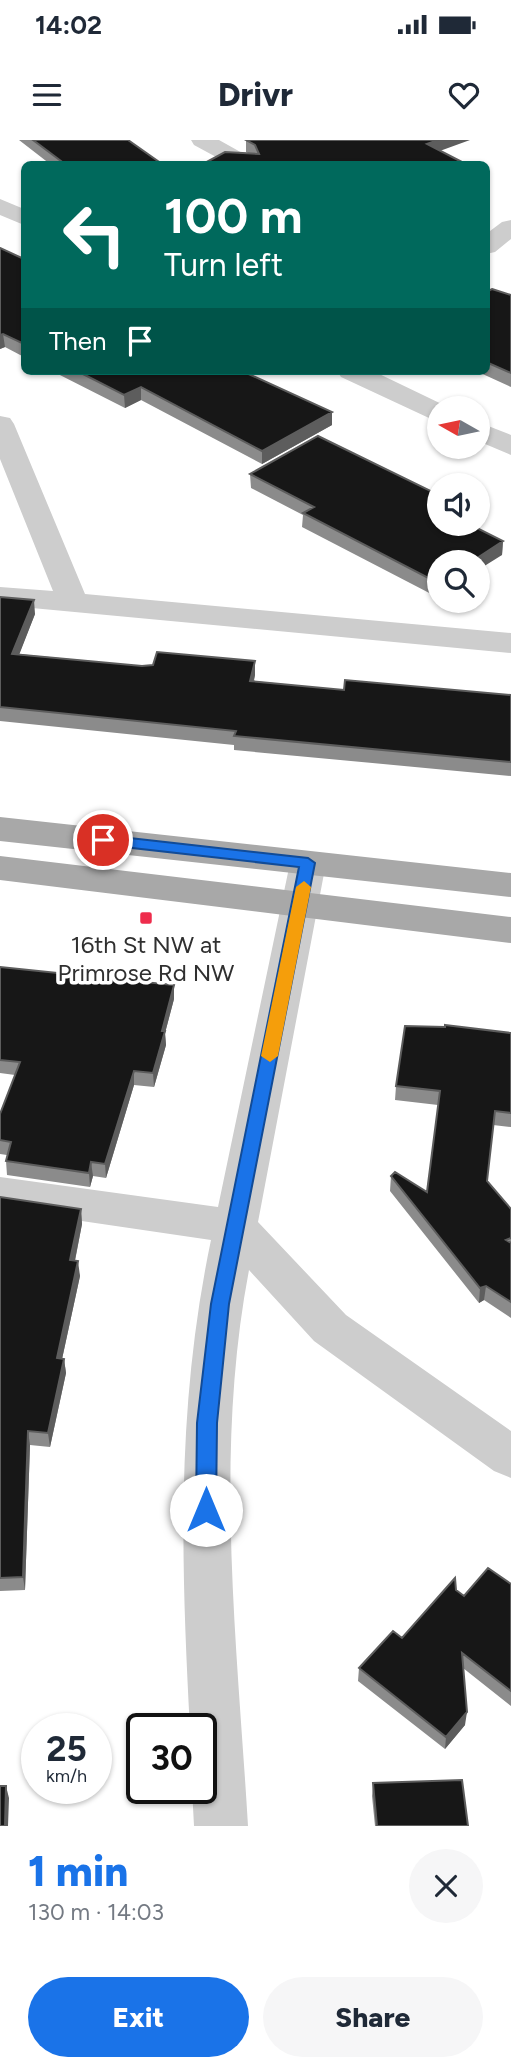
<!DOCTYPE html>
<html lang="en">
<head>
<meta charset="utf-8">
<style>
	body { margin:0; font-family:Figtree,sans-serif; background:#f6f6f7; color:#1f2937; height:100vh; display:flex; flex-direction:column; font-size:26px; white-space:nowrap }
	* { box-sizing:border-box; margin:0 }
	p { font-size:23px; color:#747a83 }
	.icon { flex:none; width:38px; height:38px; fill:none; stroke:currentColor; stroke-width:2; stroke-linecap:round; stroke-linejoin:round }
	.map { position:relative; height:1686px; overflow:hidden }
	.panel { display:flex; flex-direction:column; background:#fff; flex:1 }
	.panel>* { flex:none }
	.banner { position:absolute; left:21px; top:21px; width:469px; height:214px; border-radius:10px; box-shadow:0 2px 5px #0004; background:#00695c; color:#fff; overflow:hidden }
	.needle { width:46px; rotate:279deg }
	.fabs { position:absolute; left:427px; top:256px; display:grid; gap:14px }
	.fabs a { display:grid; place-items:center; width:63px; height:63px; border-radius:50%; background:#fff; box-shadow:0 2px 5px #0004; font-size:35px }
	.speed { position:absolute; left:21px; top:1573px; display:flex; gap:14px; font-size:35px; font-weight:700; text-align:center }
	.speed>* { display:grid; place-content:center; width:91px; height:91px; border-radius:50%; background:#fff; box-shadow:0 2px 5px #0004; line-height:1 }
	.speed small { font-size:18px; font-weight:400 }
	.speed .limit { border:4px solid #111; border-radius:10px; background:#fff; color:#111 }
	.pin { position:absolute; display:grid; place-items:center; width:60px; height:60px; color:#fff; margin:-30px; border:4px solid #fff; border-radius:50%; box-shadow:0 2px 7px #0007 }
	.me { position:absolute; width:77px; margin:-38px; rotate:0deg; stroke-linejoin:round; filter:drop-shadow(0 0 5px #0008) }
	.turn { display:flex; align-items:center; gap:24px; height:147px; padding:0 28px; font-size:32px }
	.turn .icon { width:91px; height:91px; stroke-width:2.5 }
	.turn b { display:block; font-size:49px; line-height:60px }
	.then { display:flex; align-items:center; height:66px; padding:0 28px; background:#0003; gap:14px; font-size:26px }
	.round { display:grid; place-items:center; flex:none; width:74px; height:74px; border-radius:37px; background:#f6f6f7 }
	.headline { display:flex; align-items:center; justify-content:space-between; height:119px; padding:0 28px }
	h1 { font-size:42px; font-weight:800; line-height:52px; color:#1a73e8 }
	.primary-button { display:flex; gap:14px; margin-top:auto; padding:14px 28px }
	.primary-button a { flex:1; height:80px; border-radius:42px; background:#1a73e8; color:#fff; font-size:28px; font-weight:800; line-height:80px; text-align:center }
	.primary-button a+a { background:#f6f6f7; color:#1f2937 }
	.status { display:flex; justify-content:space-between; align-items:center; height:49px; padding:0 35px; background:#fff; direction:ltr }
	.status svg { height:19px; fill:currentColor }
	header { display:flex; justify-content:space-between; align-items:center; height:91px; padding:0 28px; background:#fff; font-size:32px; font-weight:800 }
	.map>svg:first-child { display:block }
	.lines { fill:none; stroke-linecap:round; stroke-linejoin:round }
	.minor { fill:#cdcdcd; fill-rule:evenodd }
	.major { fill:#a8a8a8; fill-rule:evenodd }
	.wall { fill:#8b8b8b }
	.shaded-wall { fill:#5d5d5d }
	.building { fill:#171717; stroke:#5d5d5d; stroke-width:2 }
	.route { fill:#1a73e8; stroke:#114b97; stroke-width:2 }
	.slow { fill:#f59e0b }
	.poi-dot { fill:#ee2c4c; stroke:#fff; stroke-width:2.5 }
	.labels { text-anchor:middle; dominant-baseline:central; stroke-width:7; stroke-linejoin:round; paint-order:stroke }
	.poi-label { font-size:24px; fill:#303030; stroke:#fff }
</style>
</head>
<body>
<div class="status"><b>14:02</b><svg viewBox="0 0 49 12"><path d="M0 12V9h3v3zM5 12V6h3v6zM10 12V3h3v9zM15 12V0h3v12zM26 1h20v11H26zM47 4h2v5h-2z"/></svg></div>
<header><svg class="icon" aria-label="menu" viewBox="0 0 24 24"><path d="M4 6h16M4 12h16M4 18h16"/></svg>Drivr<svg class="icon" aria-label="heart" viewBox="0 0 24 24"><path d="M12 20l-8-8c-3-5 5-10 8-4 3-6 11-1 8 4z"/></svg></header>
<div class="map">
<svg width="511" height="1686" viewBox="0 0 511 1686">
	<rect width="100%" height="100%" fill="#fff"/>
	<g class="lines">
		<path class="minor" d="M191,0H219L253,19L257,24H229L194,5Z
			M0,59L24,69V85L0,75Z
			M511,80V99L495,112L486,114V94L502,82Z
			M337,231H373L450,268H439V280L429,278L341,237Z
			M0,276L10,278L14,284L85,454L511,493V513L0,465V447L53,451L0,319Z
			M478,282L511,295V315L478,301Z
			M308,711L321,714L326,723L258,1082L346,1175L511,1291V1338L494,1331L314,1201L249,1130C214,1313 237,1501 248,1686H194L192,1648H201V1589H190C181,1419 176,1267 211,1100L0,1069V1037L218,1067L290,723L295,714Z"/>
		<path class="major" d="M0,677L511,733V757L0,701Z
			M0,716L511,777V803L0,740Z"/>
	</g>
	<path class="wall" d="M19,0H128L162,24H50Z
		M246,0L440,11L248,13L246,12Z
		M0,108L24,119V217L5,207L0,209Z
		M486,152L511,155V247L476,231H486Z
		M52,231H242L332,285L262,324L141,260L125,268Z
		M250,334L503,401L502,415L439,422V455L437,457L302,387L303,375L251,348Z
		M0,457L35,474L19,514L142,526L255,535L254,541L344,550L511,555V636L234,610V605L0,581Z
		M0,827L174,845V859L165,893L166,905L154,947L134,945L106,1038L93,1036L90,1047L7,1035L6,1021L7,1015L0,1014V974L15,935L0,933Z
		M511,893V987L493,985L487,1041L511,1069V1178L484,1160L479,1163L390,1051L391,1036L427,1052L438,965L395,960L396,946Z
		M0,1057L81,1069L82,1084L75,1121L80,1136L62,1219H64L66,1233L50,1307L30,1305L25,1450L0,1451Z
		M511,1444V1566L463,1528L465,1585L445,1609L358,1541L359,1528L402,1498L456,1450L464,1456Z
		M373,1643L468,1686H375L372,1656Z"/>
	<path class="shaded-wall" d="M438,0H470L426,16L427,4Z
		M3,194L5,207L0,209V195Z
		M141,247V260L125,268L124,255Z
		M332,272V285L262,324V311Z
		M439,358V371L429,364Z
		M503,401L502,415L478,430V422H471Z
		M439,442V455L437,457L438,443Z
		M34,460L35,474L14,528L12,514Z
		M255,521V535L250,555V541Z
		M174,845V859L165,893L166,905L154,947L153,933L162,891Z
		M134,931V945L106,1038L105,1024Z
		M91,1022L93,1036L90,1047L89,1033Z
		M81,1069L82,1084L72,1135L70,1120Z
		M78,1121L80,1136L59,1233L57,1218Z
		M486,1146L484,1160L479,1163L480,1148Z
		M64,1219L66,1233L50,1307L48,1293Z
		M28,1291L30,1305L25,1450L23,1437Z
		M467,1572L465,1585L445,1609L446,1597Z
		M6,1646L9,1658L8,1686H5Z"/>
	<path class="building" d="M33,0H128L162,24H65Z
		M246,0H438L427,4L460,21L453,24H203L225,12L259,14L255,5Z
		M0,108L24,119V204L3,194L0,195Z
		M492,149L511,155V233L486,222V152Z
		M77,231H242L332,272L262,311L141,247L124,255Z
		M318,296L439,355V358L429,364L439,369V383H467L503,401L471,422H439V442L438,443L303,373L314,367L250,334Z
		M0,457L34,460L12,514L142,526L153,525L157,512L255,521L250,541L344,550L345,540L511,555V622L234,596L236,591L0,567Z
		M0,827L174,845L162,891H165L153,933L134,931L105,1024L91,1022L89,1033L6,1021L11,1002L0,1000V974L20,922L0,920Z
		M445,885L511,893V973L495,971L487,1041L511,1069V1098L506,1100L511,1103V1162L486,1146L480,1148L391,1036L395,1032L427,1052L440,951L396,946L405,886L445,887Z
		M0,1057L81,1069L70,1120L78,1121L57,1218L64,1219L48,1293L28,1291L23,1437L0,1438Z
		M488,1428L511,1444V1551L462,1513L467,1572L446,1597L359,1528L393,1491L402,1498L455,1438L456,1450L464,1456Z
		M462,1640L468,1686H377L373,1643Z
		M0,1646H6L5,1686H0Z"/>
	<path class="route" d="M103,695L308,718L315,723L229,1164L217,1283L216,1370L213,1376L206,1379L199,1376L196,1370L197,1283L211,1164L299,727L97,704L95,700Z"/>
	<path class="slow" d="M304,741L311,747L278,916L270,922L261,916L296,747Z"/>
	<rect class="poi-dot" x="139" y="771" width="14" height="14" rx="3.5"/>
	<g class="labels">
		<g class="poi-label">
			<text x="146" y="804">16th St NW at<tspan x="146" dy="28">Primrose Rd NW</tspan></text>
		</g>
	</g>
</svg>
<div class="fabs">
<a><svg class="needle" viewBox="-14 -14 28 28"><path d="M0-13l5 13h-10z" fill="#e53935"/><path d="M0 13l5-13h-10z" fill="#747a83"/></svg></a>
<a><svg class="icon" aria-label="sound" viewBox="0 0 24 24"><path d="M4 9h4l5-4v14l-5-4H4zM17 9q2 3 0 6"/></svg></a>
<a><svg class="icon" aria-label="search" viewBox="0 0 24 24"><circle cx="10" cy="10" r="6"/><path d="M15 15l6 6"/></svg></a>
</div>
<div class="speed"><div>25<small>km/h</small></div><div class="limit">30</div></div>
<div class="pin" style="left:103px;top:700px;background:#d93025"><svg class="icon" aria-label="arrive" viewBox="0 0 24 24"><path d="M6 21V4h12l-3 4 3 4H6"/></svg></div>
<svg class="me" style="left:206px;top:1370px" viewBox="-20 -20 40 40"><circle r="19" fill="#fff"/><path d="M0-13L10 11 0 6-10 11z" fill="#1a73e8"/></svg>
<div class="banner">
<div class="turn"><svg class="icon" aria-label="left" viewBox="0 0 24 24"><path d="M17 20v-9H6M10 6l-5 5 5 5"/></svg><div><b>100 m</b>Turn left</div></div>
<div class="then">Then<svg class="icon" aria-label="arrive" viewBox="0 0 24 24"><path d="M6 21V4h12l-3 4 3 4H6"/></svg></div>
</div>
</div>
<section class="panel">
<div class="headline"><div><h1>1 min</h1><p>130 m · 14:03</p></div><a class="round"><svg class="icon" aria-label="close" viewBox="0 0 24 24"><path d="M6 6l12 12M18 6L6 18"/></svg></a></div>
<div class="primary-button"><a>Exit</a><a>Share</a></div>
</section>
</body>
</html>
